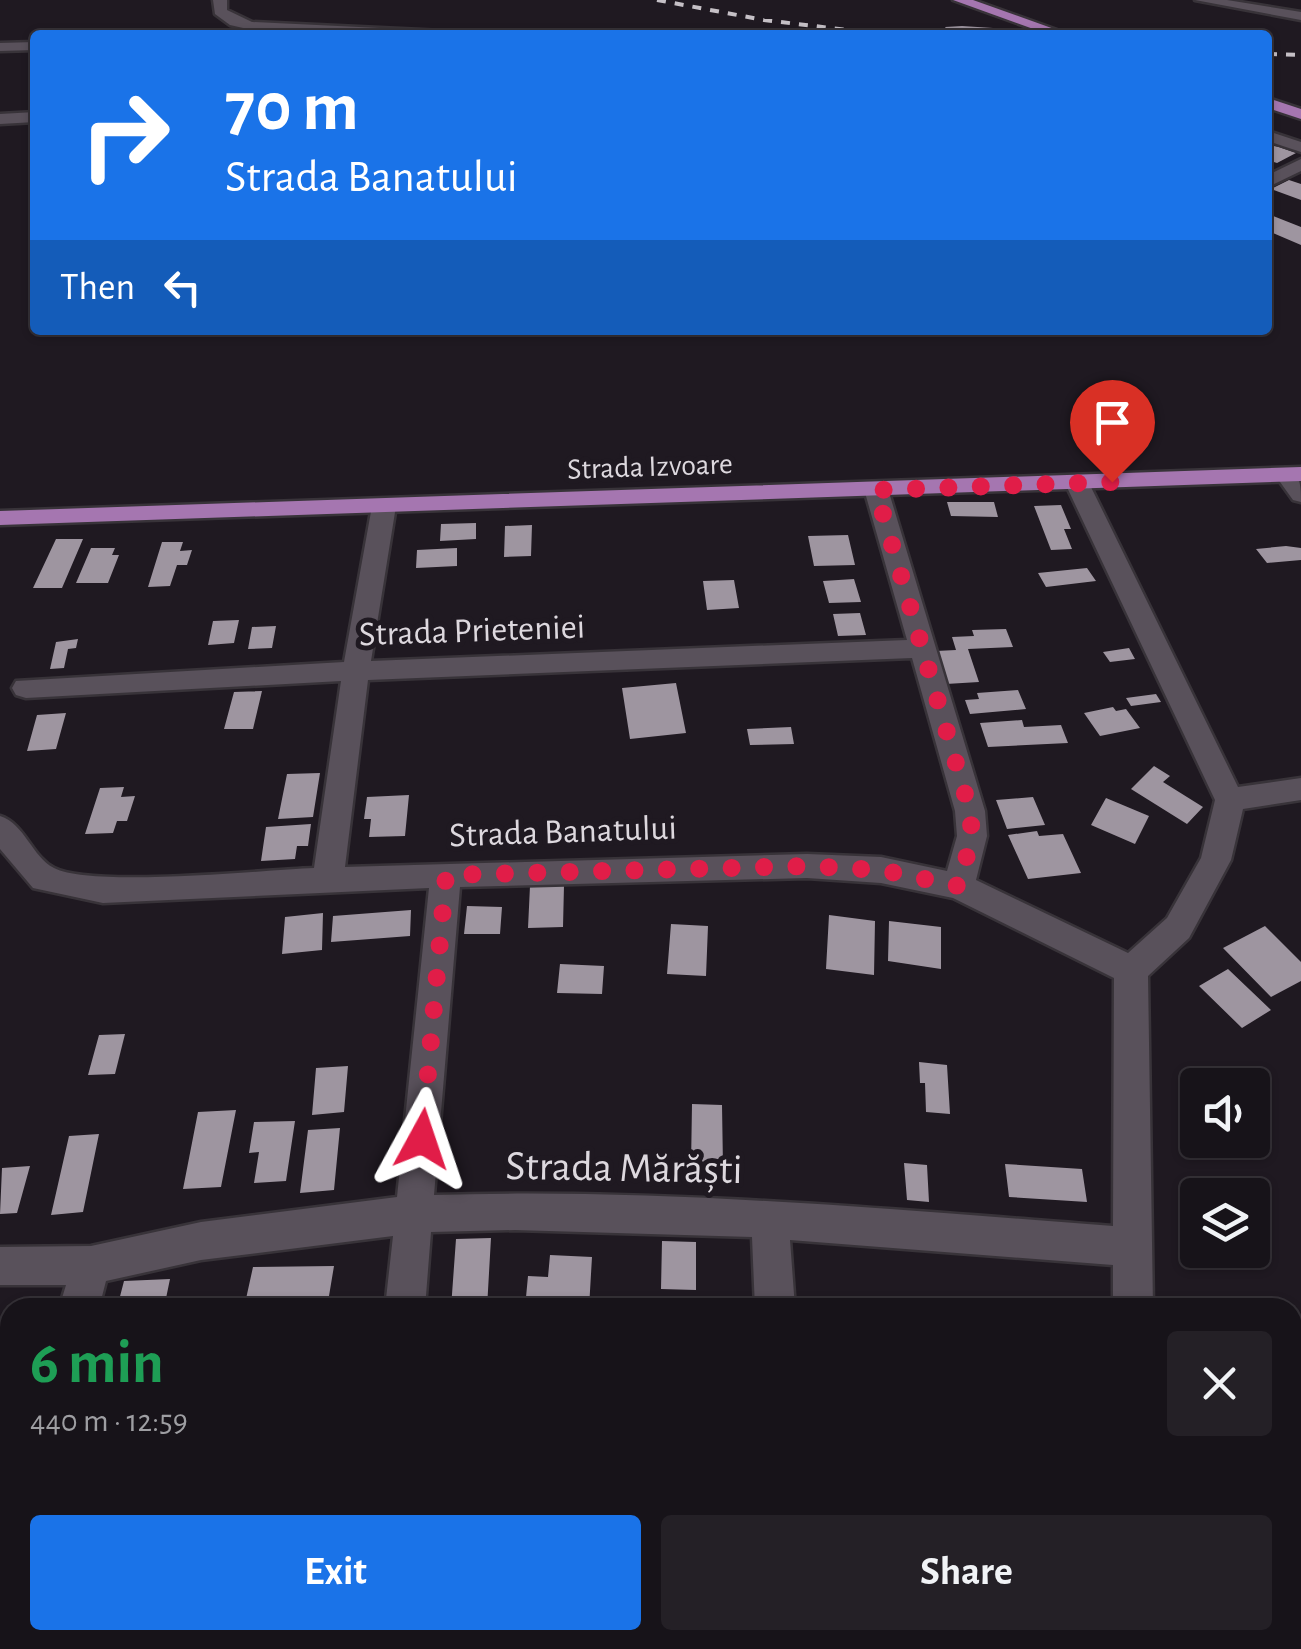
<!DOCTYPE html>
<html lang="en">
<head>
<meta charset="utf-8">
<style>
	body { margin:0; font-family:"Alegreya Sans",sans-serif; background:#242026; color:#f1f3f6; height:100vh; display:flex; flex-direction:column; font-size:38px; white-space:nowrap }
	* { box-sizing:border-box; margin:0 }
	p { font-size:32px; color:#9e9ea2 }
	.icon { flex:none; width:55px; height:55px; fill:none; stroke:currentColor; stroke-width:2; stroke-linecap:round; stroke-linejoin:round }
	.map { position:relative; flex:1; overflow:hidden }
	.drawer { position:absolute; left:0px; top:1298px; width:1302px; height:352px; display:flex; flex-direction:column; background:#171319; border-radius:30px 30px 0 0; box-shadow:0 2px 8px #0004,0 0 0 2px #363238 }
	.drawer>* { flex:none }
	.hud { position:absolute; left:30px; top:30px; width:1242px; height:305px; border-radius:10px; box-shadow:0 2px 8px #0004,0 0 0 2px #363238; background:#1a73e8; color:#fff; overflow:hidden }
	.tools { position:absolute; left:1180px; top:1068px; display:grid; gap:20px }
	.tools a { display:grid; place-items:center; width:90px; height:90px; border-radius:10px; background:#171319; box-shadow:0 2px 8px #0004,0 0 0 2px #363238; font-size:50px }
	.pin { position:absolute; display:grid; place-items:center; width:85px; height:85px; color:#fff; margin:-102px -42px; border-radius:50% 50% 50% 0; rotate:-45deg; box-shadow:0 0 10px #0007 }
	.pin .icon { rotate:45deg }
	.me { position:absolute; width:110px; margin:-55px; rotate:5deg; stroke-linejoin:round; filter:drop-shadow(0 0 8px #0008) }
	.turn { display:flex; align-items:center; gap:35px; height:210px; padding:0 30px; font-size:45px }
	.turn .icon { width:130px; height:130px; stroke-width:2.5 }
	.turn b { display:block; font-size:70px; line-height:85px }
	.then { display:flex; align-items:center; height:95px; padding:0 30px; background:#0003; gap:20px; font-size:38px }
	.round { display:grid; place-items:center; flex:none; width:105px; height:105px; border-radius:10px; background:#242026 }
	.head { display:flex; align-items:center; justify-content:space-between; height:170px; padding:0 30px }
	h1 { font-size:60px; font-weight:700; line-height:75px; color:#1e9e55 }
	.primary-button { display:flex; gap:20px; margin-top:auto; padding:20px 30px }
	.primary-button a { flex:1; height:115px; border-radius:10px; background:#1a73e8; color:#fff; font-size:40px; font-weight:700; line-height:115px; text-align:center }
	.primary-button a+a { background:#242026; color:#f1f3f6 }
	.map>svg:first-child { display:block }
	.building { fill:#9e95a0 }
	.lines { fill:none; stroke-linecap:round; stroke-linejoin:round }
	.minor-casing { stroke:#383339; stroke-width:5 }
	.major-casing { stroke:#383339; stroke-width:5 }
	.minor { fill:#59515b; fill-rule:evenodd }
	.major { fill:#a576b0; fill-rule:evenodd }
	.rail { stroke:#c5c0c6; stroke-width:4; stroke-dasharray:9 9; stroke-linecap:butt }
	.route { stroke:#e11d48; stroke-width:18; stroke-dasharray:0 32.4 }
	.labels { text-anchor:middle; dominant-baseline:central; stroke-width:10; stroke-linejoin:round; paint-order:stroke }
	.far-street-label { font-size:30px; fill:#ddd8de; stroke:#1f1921 }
	.street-label { font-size:35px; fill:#ddd8de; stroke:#1f1921 }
	.near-street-label { font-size:42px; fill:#ddd8de; stroke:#1f1921 }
</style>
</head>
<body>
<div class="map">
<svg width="1301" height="1649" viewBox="0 0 1301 1649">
	<rect width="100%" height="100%" fill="#1f1921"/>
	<path class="building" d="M962,26L993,28L996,35L948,31L945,27Z
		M1268,145L1279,147L1296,153L1277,163L1268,160Z
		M1289,180L1301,184V200L1271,189Z
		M1268,214L1301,227V245L1268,231Z
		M947,502H994L998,517L951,516Z
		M1061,505L1071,529H1064L1072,549L1051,550L1034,506Z
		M476,523V539L440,541L441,524Z
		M532,525L531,556L504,557L505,526Z
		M848,535L855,565L814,566L808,536Z
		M56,539H83L62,588H33Z
		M162,542H183L180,551L192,550L187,565H177L170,586L148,587Z
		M1286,546L1301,548V560L1267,563L1256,549Z
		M91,548H115L112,555H119L108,583H76Z
		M457,548V566L416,568L417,550Z
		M1087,568L1096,581L1046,587L1038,573Z
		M854,579L861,602L829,603L823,581Z
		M734,580L739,608L707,610L703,581Z
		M860,613L866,635L838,636L833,614Z
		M239,620L234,643L208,645L213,621Z
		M276,626L272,648L248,649L252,627Z
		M1006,629L1013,647L968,649L979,682L946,684L936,651L956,650L952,637L974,636L972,630Z
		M78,639L76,648L68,649L64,668L50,669L56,642Z
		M1129,648L1135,659L1110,662L1103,652Z
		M676,683L686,733L630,739L622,688Z
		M1018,690L1026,709L970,714L965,700L979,699L977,693Z
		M262,691L253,729H224L234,692Z
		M1156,694L1161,702L1131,706L1126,698Z
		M1113,707L1116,711L1126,709L1140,728L1100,736L1084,713Z
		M66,713L56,749L27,751L37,715Z
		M1022,720L1024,727L1061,725L1068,743L988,747L980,723Z
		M791,727L794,744L750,745L747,729Z
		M1154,766L1170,776L1163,782L1203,807L1187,824L1131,789Z
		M320,773L313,817L278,819L287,774Z
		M124,787L121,797L135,796L127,821H117L113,833L85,834L100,788Z
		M409,795L405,836L369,837L371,819H364L367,797Z
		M1033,797L1045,825L1007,829L996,800Z
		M1106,798L1149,816L1135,844L1091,825Z
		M311,824L308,846H297L295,859L261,861L266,827Z
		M1037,831L1039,836L1063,834L1081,873L1028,879L1008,835Z
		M564,885L563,927L528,928L530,886Z
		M467,906L502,907L500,934H464Z
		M411,910L410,936L331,942L333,916Z
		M323,913L322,950L282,954L285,917Z
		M829,915L875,921L874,975L826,969Z
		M889,921L941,927V969L888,961Z
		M671,924L708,926L706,976L667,974Z
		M1265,926L1301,962V981L1271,997L1223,948Z
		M560,964L604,966L602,994L557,993Z
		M1228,969L1271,1010L1242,1028L1199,986Z
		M125,1034L115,1074L88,1075L99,1035Z
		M919,1062L947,1065L950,1114L926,1112L925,1083H920Z
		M348,1066L344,1112L312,1115L316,1068Z
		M692,1104L722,1105L723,1167L691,1166Z
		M236,1110L221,1187L183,1189L198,1112Z
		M295,1121L286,1181L254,1183L259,1152L249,1153L254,1122Z
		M340,1128L334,1190L300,1193L308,1130Z
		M99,1134L83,1212L51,1215L69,1136Z
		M904,1163L927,1165L929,1202L907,1200Z
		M1005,1164L1082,1169L1087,1202L1009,1197Z
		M30,1166L17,1213L0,1214L2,1168Z
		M491,1238L487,1308H451L456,1239Z
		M662,1241L696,1242V1290L661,1289Z
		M550,1255L592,1257L589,1308H525L528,1276L548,1277Z
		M334,1266L327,1308H244L253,1267Z
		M170,1279L164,1308H117L124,1281Z
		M419,1640H474L473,1649H418Z"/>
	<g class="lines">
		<defs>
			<path id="minor" d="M213,0H227V10L252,22L443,31L450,35L252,30L230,25L215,14Z
				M1195,0H1227L1301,12V20Z
				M35,42V50L0,51V43Z
				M35,112V122L0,124V114Z
				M1268,131L1301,142V152L1268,141Z
				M1301,159V171L1268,187V175Z
				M1286,468C1301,472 1301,487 1301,502L1293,500L1275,475Z
				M1077,476L1089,483L1238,787L1301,778V800L1243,809L1231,860L1189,938L1148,976L1153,1308H1113V1265L790,1240L795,1308H755L752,1237L515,1230L431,1232L425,1308H385L393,1236L201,1260L106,1281L99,1308H59L66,1285H0V1247L91,1246L201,1222L397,1197L429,888L103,903L33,888L0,849V816C25,824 32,857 54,868C93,888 263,870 314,868L341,681L26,698L16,695L12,688L16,681L344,662L372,506L384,499L396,506L371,661L907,640L864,489L876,482L888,489L985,811L987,836L976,880L1128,953L1167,918L1201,858L1215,800L1065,483ZM912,658L955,811L957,836L947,871L881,857L807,854L345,867L368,680ZM807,878L881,883L953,898L1114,978L1113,1226C888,1209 661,1188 434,1195L460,887Z
				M10,1519V1592L0,1597V1523Z
				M347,1640H393L392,1649H346Z
				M773,1640H819L820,1649H774Z
				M1135,1640H1181V1649H1135Z"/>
			<path id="major" d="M953,0H973L1071,35H1050Z
				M1268,98L1301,109V119L1268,108Z
				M1301,467V481L0,525V511Z"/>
		</defs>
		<use href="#minor" class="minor-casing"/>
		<use href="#major" class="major-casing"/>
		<use href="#minor" class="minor"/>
		<use href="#major" class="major"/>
		<path class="rail" d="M657,0L764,20L889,35
			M1268,54L1301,55"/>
	</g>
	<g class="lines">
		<path class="route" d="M422,1139L446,875L807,866L881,870L959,886L972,836L970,811L876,490L1112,482"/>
	</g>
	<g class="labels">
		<g class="far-street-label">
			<text transform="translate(650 467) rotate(-2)">Strada Izvoare</text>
		</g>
		<g class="street-label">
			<text transform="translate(472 631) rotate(-2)">Strada Prieteniei</text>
			<text transform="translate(563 832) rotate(-2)">Strada Banatului</text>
		</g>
		<g class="near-street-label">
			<text transform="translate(624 1168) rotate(1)">Strada Mărăști</text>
		</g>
	</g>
</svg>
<div class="tools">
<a><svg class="icon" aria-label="sound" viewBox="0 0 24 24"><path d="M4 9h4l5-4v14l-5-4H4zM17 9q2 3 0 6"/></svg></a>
<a><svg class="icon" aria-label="layers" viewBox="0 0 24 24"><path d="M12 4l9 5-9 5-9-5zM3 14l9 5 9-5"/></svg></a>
</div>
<div class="pin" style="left:1112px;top:482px;background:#d93025"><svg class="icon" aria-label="arrive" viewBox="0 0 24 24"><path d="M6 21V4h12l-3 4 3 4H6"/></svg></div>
<svg class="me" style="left:422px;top:1139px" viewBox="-20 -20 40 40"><path d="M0-17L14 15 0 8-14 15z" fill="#e11d48" stroke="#fff" stroke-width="4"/></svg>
<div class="hud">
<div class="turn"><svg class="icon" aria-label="right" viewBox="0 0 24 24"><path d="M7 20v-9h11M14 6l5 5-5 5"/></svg><div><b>70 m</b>Strada Banatului</div></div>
<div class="then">Then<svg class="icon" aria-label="left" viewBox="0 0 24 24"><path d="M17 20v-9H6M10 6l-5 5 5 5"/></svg></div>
</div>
<section class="drawer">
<div class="head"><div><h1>6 min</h1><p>440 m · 12:59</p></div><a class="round"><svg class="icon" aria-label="close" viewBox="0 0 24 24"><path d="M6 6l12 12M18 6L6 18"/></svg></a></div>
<div class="primary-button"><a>Exit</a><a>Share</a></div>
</section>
</div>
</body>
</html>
